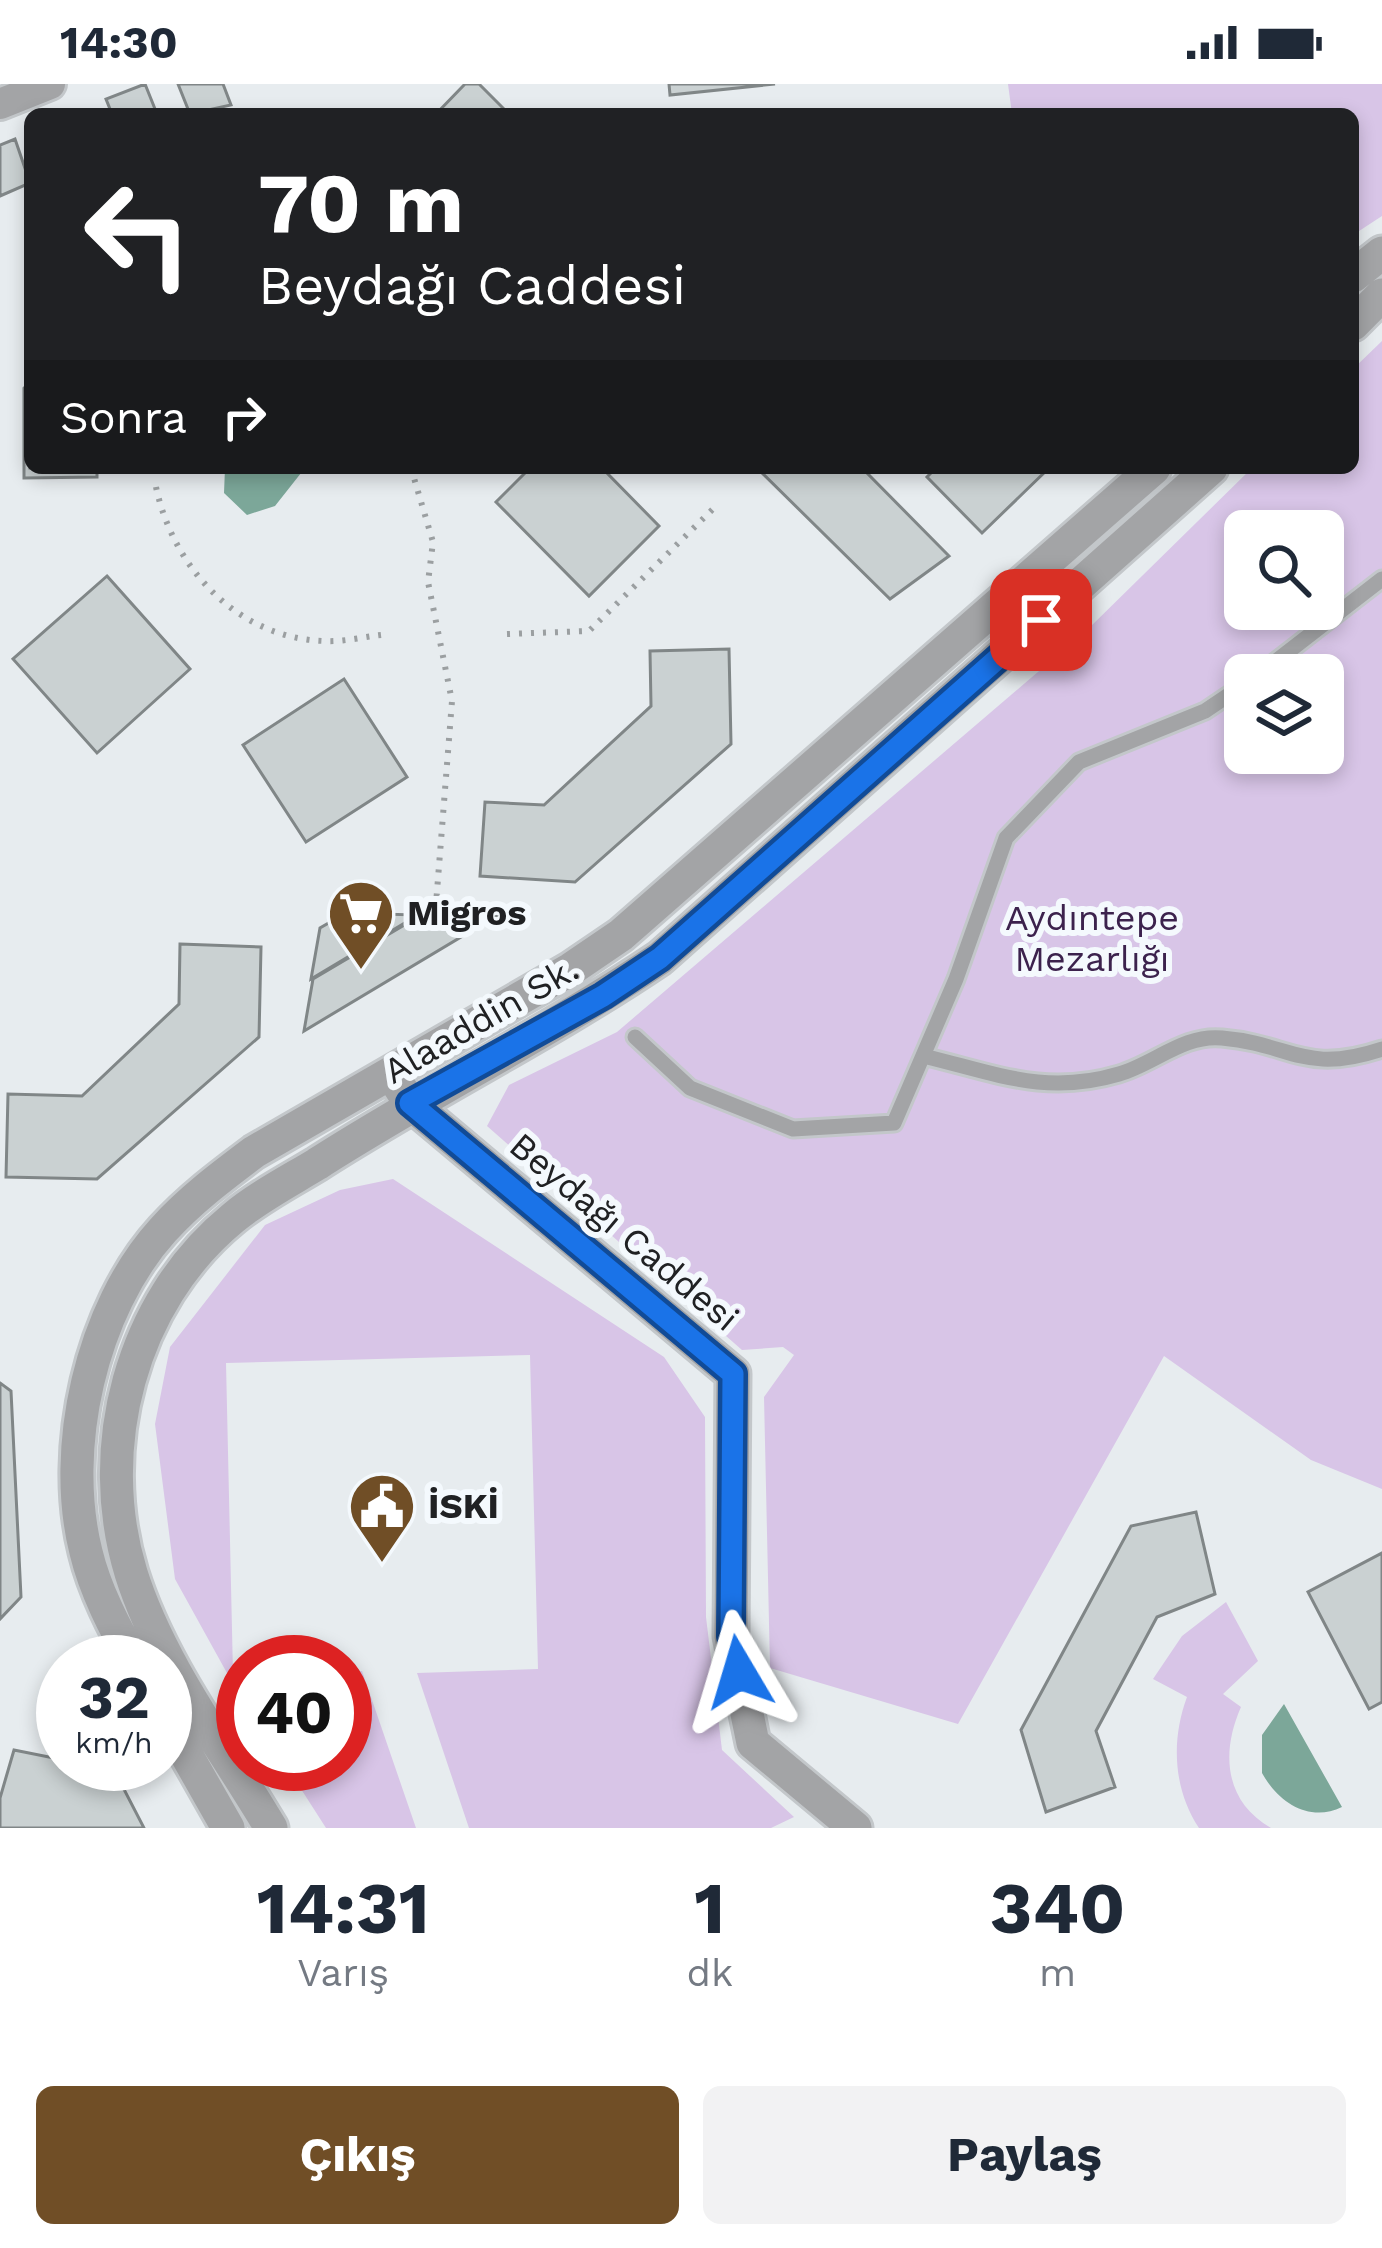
<!DOCTYPE html>
<html lang="tr">
<head>
<meta charset="utf-8">
<style>
	body { margin:0; font-family:"Work Sans",sans-serif; background:#f2f2f3; color:#1f2937; height:100vh; display:flex; flex-direction:column; font-size:45px; white-space:nowrap }
	* { box-sizing:border-box; margin:0 }
	p { font-size:39px; color:#747a83 }
	.icon { flex:none; width:66px; height:66px; fill:none; stroke:currentColor; stroke-width:2; stroke-linecap:round; stroke-linejoin:round }
	.map { position:relative; height:1744px; overflow:hidden }
	.drawer { display:flex; flex-direction:column; background:#fff; flex:1 }
	.drawer>* { flex:none }
	.banner { position:absolute; left:24px; top:24px; width:1335px; height:366px; border-radius:18px; box-shadow:0 6px 18px #0003; background:#202124; color:#fff; overflow:hidden }
	.controls { position:absolute; left:1224px; top:426px; display:grid; gap:24px }
	.controls a { display:grid; place-items:center; width:120px; height:120px; border-radius:18px; background:#fff; box-shadow:0 6px 18px #0003; font-size:60px }
	.speed { position:absolute; left:36px; top:1551px; display:flex; gap:24px; font-size:60px; font-weight:700; text-align:center }
	.speed>* { display:grid; place-content:center; width:156px; height:156px; border-radius:50%; background:#fff; box-shadow:0 6px 18px #0003; line-height:1 }
	.speed small { font-size:30px; font-weight:400 }
	.speed .limit { border:18px solid #d22; background:#fff; color:#111 }
	.pin { position:absolute; display:grid; place-items:center; width:102px; height:102px; color:#fff; margin:-51px; border-radius:24px; box-shadow:0 6px 18px #0006 }
	.me { position:absolute; width:132px; margin:-66px; rotate:353deg; stroke-linejoin:round; filter:drop-shadow(0 0 9px #0008) }
	.turn { display:flex; align-items:center; gap:42px; height:252px; padding:0 36px; font-size:54px }
	.turn .icon { width:156px; height:156px; stroke-width:2.5 }
	.turn b { display:block; font-size:84px; line-height:102px }
	.then { display:flex; align-items:center; height:114px; padding:0 36px; background:#0003; gap:24px; font-size:45px }
	.eta { display:flex; justify-content:space-evenly; align-items:center; height:204px; text-align:center }
	.eta b { font-size:72px; font-weight:700; line-height:84px }
	.action { display:flex; gap:24px; margin-top:auto; padding:24px 36px }
	.action a { flex:1; height:138px; border-radius:18px; background:#704e26; color:#fff; font-size:48px; font-weight:700; line-height:138px; text-align:center }
	.action a+a { background:#f2f2f3; color:#1f2937 }
	.status { display:flex; justify-content:space-between; align-items:center; height:84px; padding:0 60px; background:#fff; direction:ltr }
	.status svg { height:33px; fill:currentColor }
	.map>svg:first-child { display:block }
	.green { fill:#d8c5e7; fill-rule:evenodd }
	.water { fill:#7ca799 }
	.building { fill:#cad1d2; stroke:#808687; stroke-width:3 }
	.lines { fill:none; stroke-linecap:round; stroke-linejoin:round }
	.service-casing { stroke:#c3c7ca; stroke-width:21 }
	.minor-casing { stroke:#c3c7ca; stroke-width:36 }
	.tertiary-casing { stroke:#c3c7ca; stroke-width:39 }
	.path { stroke:#9b9fa1; stroke-width:6; stroke-dasharray:3 9; stroke-linecap:butt }
	.service { stroke:#a3a4a6; stroke-width:15 }
	.minor { stroke:#a3a4a6; stroke-width:30 }
	.tertiary { stroke:#a3a4a6; stroke-width:33 }
	.route-casing { stroke:#114b97; stroke-width:30 }
	.route { stroke:#1a73e8; stroke-width:21 }
	.labels { text-anchor:middle; dominant-baseline:central; stroke-width:12; stroke-linejoin:round; paint-order:stroke }
	.poi-label { font-size:36px; font-weight:bold; fill:#202123; stroke:#f4f9fd; text-anchor:start }
	.park-label { font-size:36px; fill:#3c224d; stroke:#f4f9fd }
	.street-label { font-size:36px; fill:#202123; stroke:#f4f9fd }
</style>
</head>
<body>
<div class="status"><b>14:30</b><svg viewBox="0 0 49 12"><path d="M0 12V9h3v3zM5 12V6h3v6zM10 12V3h3v9zM15 12V0h3v12zM26 1h20v11H26zM47 4h2v5h-2z"/></svg></div>
<div class="map">
<svg width="1382" height="1744" viewBox="0 0 1382 1744">
	<rect width="100%" height="100%" fill="#e7ecef"/>
	<path class="green" d="M1008,0H1382V132L1353,151V30H1012Z
		M1382,257V1405L1311,1376L1164,1272L958,1640L770,1584L764,1313L794,1271L783,1263L742,1266L487,1042L509,1001L617,948L1087,546L1252,384H1353V285ZM1245,447H1323V525H1245ZM1245,591H1323V669H1245Z
		M393,1095L664,1273L705,1333L706,1533L722,1666L794,1733L771,1744H469L417,1589L538,1585L530,1271L226,1279L233,1590H243V1618L175,1495L155,1340L170,1263L265,1141L340,1106Z
		M1226,1518L1258,1577L1223,1610L1241,1623C1221,1668 1224,1717 1271,1744H1199C1173,1705 1171,1656 1187,1613L1153,1595L1182,1552Z
		M362,1587L416,1744H326L285,1680H345V1588Z"/>
	<path class="water" d="M225,384H305L275,422L247,431L224,409Z
		M1284,1620L1342,1723C1309,1739 1278,1718 1262,1689V1651Z"/>
	<path class="building" d="M145,0L157,30H112L106,15Z
		M178,0H223L231,21L190,30Z
		M465,0H479L509,30H436Z
		M669,0H775L670,11Z
		M15,55L30,99L0,112V61Z
		M30,298V384H97V393L24,394V304Z
		M530,384H602L659,442L589,512L496,418Z
		M757,384H862L949,472L890,515Z
		M936,384H1049L982,449L927,393Z
		M107,492L190,585L97,669L13,575Z
		M729,565L731,660L575,798L480,792L485,718L544,721L651,622L650,567Z
		M344,595L407,693L306,758L243,661Z
		M346,829L418,831L311,895L320,844Z
		M423,830L496,832L304,947L313,895Z
		M180,860L261,863L259,953L97,1095L6,1093L8,1010L82,1012L179,920Z
		M0,1299L11,1307L21,1513L0,1535Z
		M1196,1428L1215,1510L1157,1533L1096,1647L1115,1703L1046,1728L1021,1646L1131,1442Z
		M1382,1469V1618L1369,1625L1308,1508Z
		M14,1666L114,1686L144,1744H0V1714Z"/>
	<g class="lines">
		<defs>
			<path id="service" d="M1258,591L1382,495
				M635,953L690,1004L793,1045L894,1039L956,895L1006,754L1079,678L1205,627L1245,600
				M923,972C995,989 1045,1012 1119,990C1154,980 1184,950 1222,954C1292,960 1304,991 1382,965"/>
			<path id="minor" d="M0,20L50,0"/>
			<path id="tertiary" d="M1353,192L1382,169
				M1353,240L1382,211
				M399,1002L410,1019L733,1290L731,1552L753,1659L855,1744
				M134,1578C115,1544 95,1506 86,1468C60,1365 91,1225 163,1146C190,1116 222,1092 254,1068L571,885L621,851L1154,384
				M165,1633L228,1744
				M271,1744C223,1663 159,1579 131,1489C93,1365 130,1218 233,1134C258,1113 289,1097 317,1080C429,1008 549,949 660,874L1211,384"/>
		</defs>
		<use href="#service" class="service-casing"/>
		<use href="#minor" class="minor-casing"/>
		<use href="#tertiary" class="tertiary-casing"/>
		<path class="path" d="M411,384L433,458L428,498L452,617L436,820
			M156,403C173,484 238,555 325,557C343,558 363,553 381,551
			M507,550L589,547L717,421"/>
		<use href="#service" class="service"/>
		<use href="#minor" class="minor"/>
		<use href="#tertiary" class="tertiary"/>
	</g>
	<g class="lines">
		<defs>
			<path id="route" d="M739,1588L731,1552L733,1290L410,1019L603,912L660,874L1041,536"/>
		</defs>
		<use href="#route" class="route-casing"/>
		<use href="#route" class="route"/>
	</g>
	<defs>
		<symbol id="supermarket-pin" viewBox="-11 -11 22 30"><path d="M0 17L-7.5 6A9.5 9.5 0 1 1 7.5 6Z" fill="#704e26" stroke="#f4f9fd"/><path d="M-6-5.5h2.5l.6 2H6L4.5 2H-2.5L-4.4-4H-6ZM-1.5 3.2a1.3 1.3 0 1 0 .1 0ZM3 3.2a1.3 1.3 0 1 0 .1 0Z" fill="#fff"/></symbol>
		<symbol id="civic-pin" viewBox="-11 -11 22 30"><path d="M0 17L-7.5 6A9.5 9.5 0 1 1 7.5 6Z" fill="#704e26" stroke="#f4f9fd"/><path d="M-.6-6.5H3V-4.5H.6V-3L4-1V1h2V6H-6V1h2V-1L-.6-3ZM-1.2 2.5V6h2.4V2.5Z" fill="#fff"/></symbol>
	</defs>
	<g fill-rule="evenodd">
		<use href="#supermarket-pin" x="323" y="791" width="76" height="104"/>
		<use href="#civic-pin" x="344" y="1384" width="76" height="104"/>
	</g>
	<g class="labels">
		<g class="poi-label">
			<text x="407" y="829">Migros</text>
			<text x="428" y="1422">İSKİ</text>
		</g>
		<g class="park-label">
			<text x="1092" y="834">Aydıntepe<tspan x="1092" dy="41">Mezarlığı</tspan></text>
		</g>
		<g class="street-label">
			<text transform="translate(481 936) rotate(-30)">Alaaddin Sk.</text>
			<text transform="translate(624 1148) rotate(40)">Beydağı Caddesi</text>
		</g>
	</g>
</svg>
<div class="controls">
<a><svg class="icon" aria-label="search" viewBox="0 0 24 24"><circle cx="10" cy="10" r="6"/><path d="M15 15l6 6"/></svg></a>
<a><svg class="icon" aria-label="layers" viewBox="0 0 24 24"><path d="M12 4l9 5-9 5-9-5zM3 14l9 5 9-5"/></svg></a>
</div>
<div class="speed"><div>32<small>km/h</small></div><div class="limit">40</div></div>
<div class="pin" style="left:1041px;top:536px;background:#d93025"><svg class="icon" aria-label="arrive" viewBox="0 0 24 24"><path d="M6 21V4h12l-3 4 3 4H6"/></svg></div>
<svg class="me" style="left:739px;top:1588px" viewBox="-20 -20 40 40"><path d="M0-17L14 15 0 8-14 15z" fill="#1a73e8" stroke="#fff" stroke-width="4"/></svg>
<div class="banner">
<div class="turn"><svg class="icon" aria-label="left" viewBox="0 0 24 24"><path d="M17 20v-9H6M10 6l-5 5 5 5"/></svg><div><b>70 m</b>Beydağı Caddesi</div></div>
<div class="then">Sonra<svg class="icon" aria-label="right" viewBox="0 0 24 24"><path d="M7 20v-9h11M14 6l5 5-5 5"/></svg></div>
</div>
</div>
<section class="drawer">
<div class="eta">
<div><b>14:31</b><p>Varış</p></div>
<div><b>1</b><p>dk</p></div>
<div><b>340</b><p>m</p></div>
</div>
<div class="action"><a>Çıkış</a><a>Paylaş</a></div>
</section>
</body>
</html>
